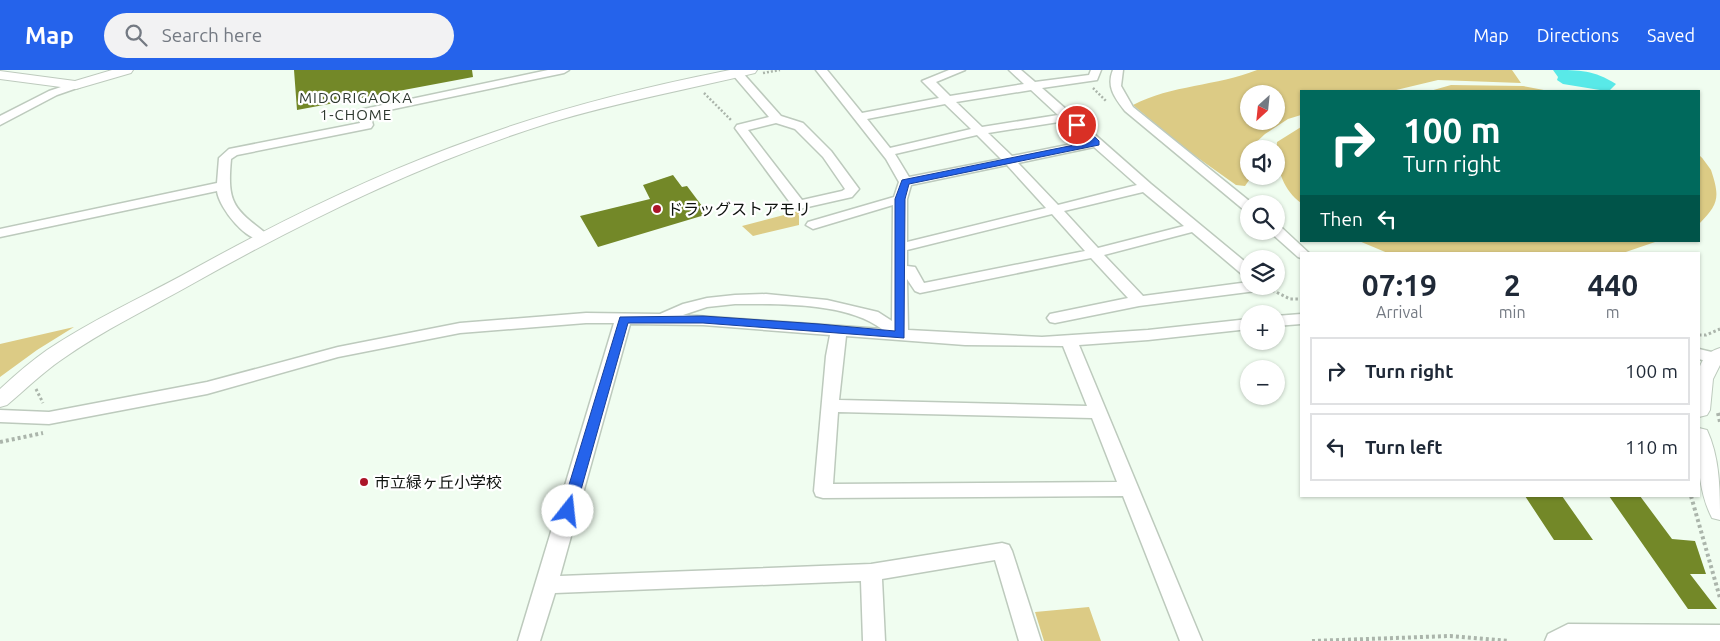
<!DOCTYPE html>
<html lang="en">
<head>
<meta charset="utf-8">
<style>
	body { margin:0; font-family:Ubuntu,"Noto Sans JP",sans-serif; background:#f2f2f3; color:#1f2937; height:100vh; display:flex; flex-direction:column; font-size:19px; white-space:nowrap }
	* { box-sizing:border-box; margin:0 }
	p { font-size:16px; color:#747a83 }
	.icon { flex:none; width:28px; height:28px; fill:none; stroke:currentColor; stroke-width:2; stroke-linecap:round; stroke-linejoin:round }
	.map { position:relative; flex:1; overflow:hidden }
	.panel { position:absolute; left:1300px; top:182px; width:400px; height:245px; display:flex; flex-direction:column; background:#fff; border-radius:0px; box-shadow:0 1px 4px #0004 }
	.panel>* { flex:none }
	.guide { position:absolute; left:1300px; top:20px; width:400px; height:152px; border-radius:0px; box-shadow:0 1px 4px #0004; background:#00695c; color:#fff; overflow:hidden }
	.needle { width:32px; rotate:207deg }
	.buttons { position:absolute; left:1240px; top:15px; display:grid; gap:10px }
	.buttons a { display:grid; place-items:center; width:45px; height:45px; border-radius:50%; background:#fff; box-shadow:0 1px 4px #0004; font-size:25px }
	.pin { position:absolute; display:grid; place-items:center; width:42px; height:42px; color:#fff; margin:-21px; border:2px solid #fff; border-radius:50%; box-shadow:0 1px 5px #0007 }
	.me { position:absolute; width:55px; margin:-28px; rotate:16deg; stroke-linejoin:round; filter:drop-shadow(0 0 4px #0008) }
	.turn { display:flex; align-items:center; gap:18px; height:105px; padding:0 20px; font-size:22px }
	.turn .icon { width:65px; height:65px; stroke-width:2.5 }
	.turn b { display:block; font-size:35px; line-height:42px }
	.then { display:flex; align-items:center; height:48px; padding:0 20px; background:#0003; gap:10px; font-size:19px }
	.eta { display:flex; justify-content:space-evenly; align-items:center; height:85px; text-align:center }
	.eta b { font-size:30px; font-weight:700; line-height:35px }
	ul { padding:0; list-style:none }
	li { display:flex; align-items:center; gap:15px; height:68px; margin:0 10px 8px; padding:0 10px; border:2px solid #e0e1e3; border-radius:0px }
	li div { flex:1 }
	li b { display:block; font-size:19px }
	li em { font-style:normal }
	header { display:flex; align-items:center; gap:30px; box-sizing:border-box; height:70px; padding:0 25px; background:#2563eb; color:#fff }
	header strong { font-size:24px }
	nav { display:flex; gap:28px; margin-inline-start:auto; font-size:18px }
	.search { width:350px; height:45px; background:#f2f2f3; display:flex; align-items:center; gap:12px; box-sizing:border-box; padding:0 18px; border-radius:28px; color:#747a83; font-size:19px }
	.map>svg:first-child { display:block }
	.green { fill:#dccb85; fill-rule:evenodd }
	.water { fill:#59e9e8 }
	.building { fill:#738828 }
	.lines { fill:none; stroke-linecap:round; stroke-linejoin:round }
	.minor-casing { stroke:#bdcabd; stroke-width:3 }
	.tertiary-casing { stroke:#bdcabd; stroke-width:2 }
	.path-far2 { stroke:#abb5ab; stroke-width:2.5; stroke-dasharray:2 2; stroke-linecap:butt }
	.path-far1 { stroke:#abb5ab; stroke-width:3; stroke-dasharray:2.5 2.5; stroke-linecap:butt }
	.path { stroke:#abb5ab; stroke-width:4; stroke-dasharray:3 3; stroke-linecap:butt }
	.minor { fill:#fff; fill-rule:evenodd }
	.tertiary { fill:#fff; fill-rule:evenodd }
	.route { fill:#2563eb; stroke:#184099 }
	.poi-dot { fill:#ab1528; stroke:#fff; stroke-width:2 }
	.labels { text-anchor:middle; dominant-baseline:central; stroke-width:4.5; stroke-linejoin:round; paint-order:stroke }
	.far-neighbourhood-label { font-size:15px; letter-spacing:1px; fill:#2e392f; stroke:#fff }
	.poi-label { font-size:16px; fill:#0f130f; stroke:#fff; text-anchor:start }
</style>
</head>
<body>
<header>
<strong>Map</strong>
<div class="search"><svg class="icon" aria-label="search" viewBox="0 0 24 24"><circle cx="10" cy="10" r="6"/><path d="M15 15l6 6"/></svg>Search here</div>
<nav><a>Map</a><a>Directions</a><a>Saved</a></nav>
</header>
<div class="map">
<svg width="1720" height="571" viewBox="0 0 1720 571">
	<rect width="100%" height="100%" fill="#f0fdf0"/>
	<path class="green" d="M1257,0H1512L1521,13L1438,10L1392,21H1301V45L1288,49L1265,64L1249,79V106H1252L1245,116L1236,115L1184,78L1133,35C1171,15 1217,16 1257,0ZM1249,24H1276V51H1249Z
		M1451,15L1523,16L1549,21H1430Z
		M1301,57V133C1282,119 1275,95 1277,72Z
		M1699,85C1704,89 1707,95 1711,100C1720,127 1719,134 1699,154Z
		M799,141V155L753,166L742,156Z
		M1359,171H1658L1620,184H1390Z
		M74,257L37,280L0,307V274Z
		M1089,537L1101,571H1044L1035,542Z"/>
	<path class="water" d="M1553,0C1580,0 1594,0 1616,14L1609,21H1606L1563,14L1557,10L1558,7Z"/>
	<path class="building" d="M294,0H472L473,7L297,40Z
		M673,105L682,117L687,116L708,144L598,177L580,146L650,129L643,115Z
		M1525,426H1562L1593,470H1554Z
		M1609,426H1640L1672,469L1695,471L1706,504H1690L1717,539H1688Z"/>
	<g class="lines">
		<defs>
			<path id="minor" d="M548,0H569L564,3L370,44L373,55L371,58L237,85L231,89C227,133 233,138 267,164L269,167L267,170C248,175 219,138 217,121L0,167V159L217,113L219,88L229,79L360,53L357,42L359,40Z
				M816,0H827L862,43L939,28L922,11L949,0H965L936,12L950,26L1024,14L1009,0H1021L1035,12L1089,5L1091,0H1101L1097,10L1042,18L1151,114L1249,195V207L1244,206L1192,162L1104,185L1143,226L1249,212V216H1263L1256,221L1139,236L1055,253L1050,252L1047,248L1050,244L1128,228L1091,188L920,223L915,221L907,209L908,260L1042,267L1148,260L1249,249V259L1148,270L1079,275L1202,571H1180L1123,426L823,428L816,426L814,421L826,286L830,265L703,255L630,254L560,506L871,494L1002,473L1009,475L1012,481L1041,571H1019L995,490L882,509L885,571H863L861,511L555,523L540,571H518L614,253H586L460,263L338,287L207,324L49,354L0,352V340L49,342L207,312L338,277L460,253L586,243L660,244L683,234L707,228L735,225L766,224L827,230L878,242L892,251L893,135L813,159L806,155L808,152L894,127L899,112L886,89ZM1031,20L1058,45L982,57L956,32ZM945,34L971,59L890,78L867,49ZM1065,51L1087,71L1012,86L988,63ZM977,65L1001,89L909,107L895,84ZM1094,77L1137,115L1058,135L1018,93ZM1007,95L1046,138L907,172V129L911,115ZM1143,122L1184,156L1098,178L1064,141ZM1052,144L1085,181L924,213L915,197L907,196V180ZM735,234C778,234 846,232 882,259L683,245L707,237ZM846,266L965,275L1063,276L1087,336L839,330ZM838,342L1092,348L1117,412L833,414Z
				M1113,0H1123L1121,16L1133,37L1253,134H1249V141L1244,140L1125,41C1115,28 1106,17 1113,0Z
				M733,1H741L781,46L803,53L831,81L859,119L852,127L799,139L794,138L735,58L737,55L769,47L733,5ZM776,53L795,59L823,87L845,119L842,121L802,130L748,60Z
				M76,12L82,15L80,17L57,25L0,55V46L49,21Z
				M1276,156L1281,157L1310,184H1301V188L1298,187L1271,163L1270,161H1276Z
				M1301,244V254L1276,256V246Z
				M1699,279L1720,284V295L1699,289Z
				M1568,554L1720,555V571H1545L1548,564Z"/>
			<path id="tertiary" d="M112,0H133L131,3L76,19L0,9V1L75,11Z
				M730,0H757L755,3C686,20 617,32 549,53C425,92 308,149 194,213C150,238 103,260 61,290C42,303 25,320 7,335L0,337V319C15,305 30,292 47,280C89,252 136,230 181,206C276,153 374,104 477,68C559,38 644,17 730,0Z
				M1720,278V295L1713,309L1710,340L1707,345L1699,347C1699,322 1689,287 1720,278Z
				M1699,358L1707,360C1720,388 1720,420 1720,450L1712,448C1698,421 1697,387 1699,358Z"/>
		</defs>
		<use href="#minor" class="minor-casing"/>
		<use href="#tertiary" class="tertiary-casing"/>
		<path class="path-far2" d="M763,3L780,0
			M1093,18L1107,32
			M704,23L731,50"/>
		<path class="path-far1" d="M1268,218L1290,229H1301
			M1250,241L1271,239
			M1699,265H1706L1720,259
			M36,319L43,333"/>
		<path class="path" d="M1718,343L1720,352
			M0,372L43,363
			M1691,426L1720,528
			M1312,571L1450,566L1509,571"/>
		<use href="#minor" class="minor"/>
		<use href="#tertiary" class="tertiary"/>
	</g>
	<path class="route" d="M1074,53H1080L1099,71V75L909,114L905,129L904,268L703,253H628L575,441L568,446L563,445L561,441L620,247L703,246L819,254L895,261V129L902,110L1089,72L1074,57Z"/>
	<g class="poi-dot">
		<circle cx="657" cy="139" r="5"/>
		<circle cx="364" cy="412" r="5"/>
	</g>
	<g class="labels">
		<g class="far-neighbourhood-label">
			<text x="356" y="27">MIDORIGAOKA<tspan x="356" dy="17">1-CHOME</tspan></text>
		</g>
		<g class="poi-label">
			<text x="667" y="139">ドラッグストアモリ</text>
			<text x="374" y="412">市立緑ヶ丘小学校</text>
		</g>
	</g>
</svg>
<div class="buttons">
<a><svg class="needle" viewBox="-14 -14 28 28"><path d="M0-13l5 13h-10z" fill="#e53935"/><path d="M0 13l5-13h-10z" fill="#747a83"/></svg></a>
<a><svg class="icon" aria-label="sound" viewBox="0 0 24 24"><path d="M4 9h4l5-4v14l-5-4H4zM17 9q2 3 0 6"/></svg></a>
<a><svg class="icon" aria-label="search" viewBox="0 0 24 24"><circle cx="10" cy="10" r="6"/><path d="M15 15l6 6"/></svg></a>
<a><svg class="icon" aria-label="layers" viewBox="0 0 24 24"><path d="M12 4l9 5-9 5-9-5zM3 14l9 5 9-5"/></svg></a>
<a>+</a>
<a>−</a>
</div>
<div class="pin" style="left:1077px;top:55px;background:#d93025"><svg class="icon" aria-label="arrive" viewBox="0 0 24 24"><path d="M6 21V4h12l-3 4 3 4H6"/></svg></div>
<svg class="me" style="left:568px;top:441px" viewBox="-20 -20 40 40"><circle r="19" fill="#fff"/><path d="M0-13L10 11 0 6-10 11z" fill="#2563eb"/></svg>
<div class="guide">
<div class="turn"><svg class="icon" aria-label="right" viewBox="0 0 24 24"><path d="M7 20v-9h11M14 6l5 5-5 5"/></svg><div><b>100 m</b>Turn right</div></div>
<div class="then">Then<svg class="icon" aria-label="left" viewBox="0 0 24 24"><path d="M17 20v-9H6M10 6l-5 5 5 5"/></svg></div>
</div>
<section class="panel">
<div class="eta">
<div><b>07:19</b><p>Arrival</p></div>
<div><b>2</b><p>min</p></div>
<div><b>440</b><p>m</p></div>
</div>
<ul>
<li><svg class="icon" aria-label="right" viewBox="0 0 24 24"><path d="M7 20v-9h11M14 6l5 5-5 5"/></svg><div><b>Turn right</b></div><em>100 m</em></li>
<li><svg class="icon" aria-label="left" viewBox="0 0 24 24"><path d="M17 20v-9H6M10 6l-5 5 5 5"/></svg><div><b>Turn left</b></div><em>110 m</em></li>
</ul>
</section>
</div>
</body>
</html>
